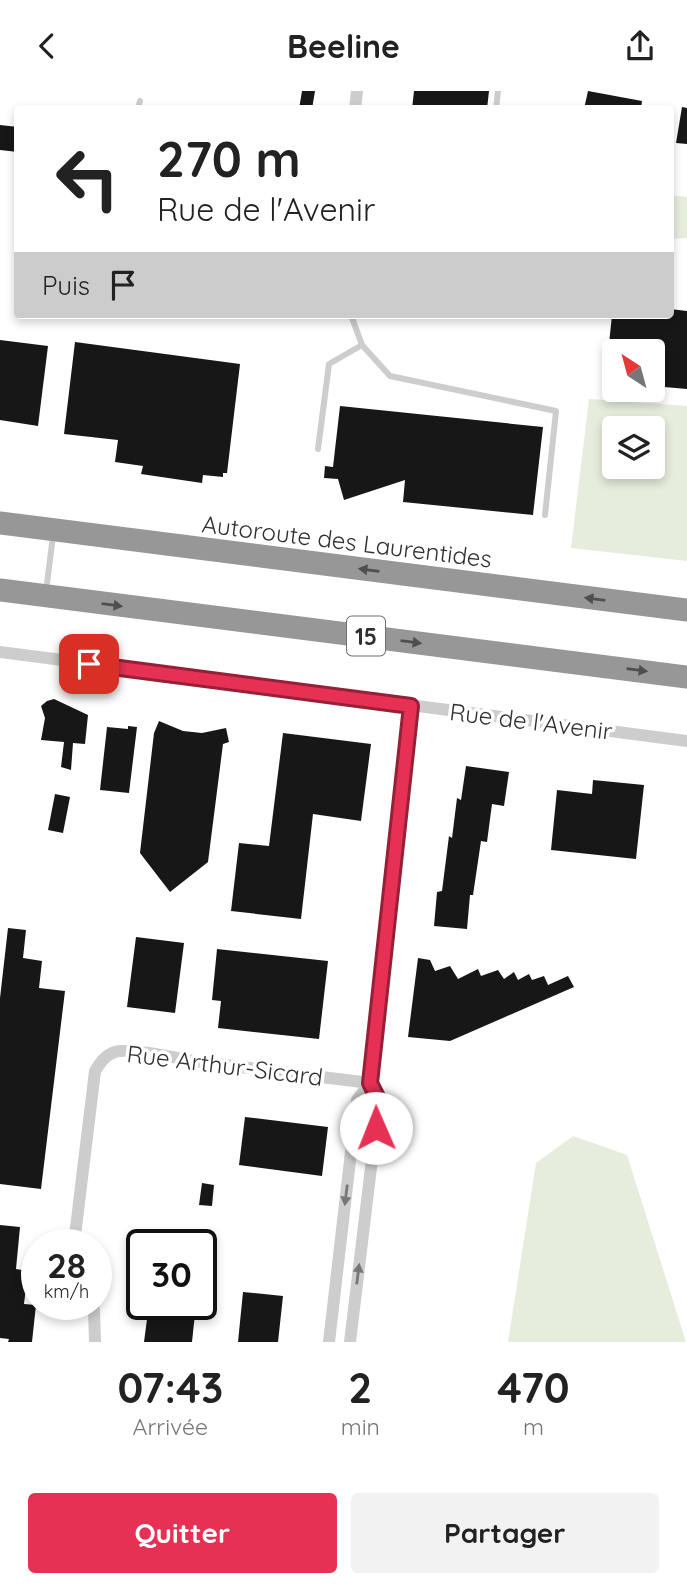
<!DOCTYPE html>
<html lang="fr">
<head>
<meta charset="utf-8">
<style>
	body { margin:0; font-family:Quicksand,sans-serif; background:#f2f2f2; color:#222; height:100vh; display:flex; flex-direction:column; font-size:26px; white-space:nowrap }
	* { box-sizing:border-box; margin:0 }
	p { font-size:23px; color:#767676 }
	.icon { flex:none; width:38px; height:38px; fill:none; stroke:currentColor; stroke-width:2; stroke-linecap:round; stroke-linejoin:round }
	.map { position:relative; height:1251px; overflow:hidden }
	.details { display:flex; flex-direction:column; background:#fff; flex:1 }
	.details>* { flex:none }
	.guide { position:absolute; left:14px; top:14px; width:660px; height:214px; border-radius:7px; box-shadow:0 4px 10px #0003; background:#fff; color:#222; overflow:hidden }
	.needle { width:46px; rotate:324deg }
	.buttons { position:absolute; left:602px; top:248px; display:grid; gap:14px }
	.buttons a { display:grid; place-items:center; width:63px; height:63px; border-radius:7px; background:#fff; box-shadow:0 4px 10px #0003; font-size:35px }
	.speed { position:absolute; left:21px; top:1138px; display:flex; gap:14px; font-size:35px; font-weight:700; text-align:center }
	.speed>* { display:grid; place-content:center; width:91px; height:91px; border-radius:50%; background:#fff; box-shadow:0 4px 10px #0003; line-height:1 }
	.speed small { font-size:18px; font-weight:400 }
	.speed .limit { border:4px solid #111; border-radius:10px; background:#fff; color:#111 }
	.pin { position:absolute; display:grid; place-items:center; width:60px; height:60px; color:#fff; margin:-30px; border-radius:14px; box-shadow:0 4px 10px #0006 }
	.me { position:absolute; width:77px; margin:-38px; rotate:359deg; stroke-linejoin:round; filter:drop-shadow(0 0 5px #0008) }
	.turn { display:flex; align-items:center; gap:24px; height:147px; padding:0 28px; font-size:32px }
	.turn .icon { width:91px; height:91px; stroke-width:2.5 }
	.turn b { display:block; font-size:49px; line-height:60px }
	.then { display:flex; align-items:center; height:66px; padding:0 28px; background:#0003; gap:14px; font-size:26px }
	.eta { display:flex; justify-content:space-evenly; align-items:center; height:119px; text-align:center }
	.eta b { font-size:42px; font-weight:800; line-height:49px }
	.button { display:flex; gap:14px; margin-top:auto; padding:14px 28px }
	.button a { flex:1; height:80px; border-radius:7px; background:#e73154; color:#fff; font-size:28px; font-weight:800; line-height:80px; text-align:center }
	.button a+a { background:#f2f2f2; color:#222 }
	header { display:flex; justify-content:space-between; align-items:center; height:91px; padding:0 28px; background:#fff; font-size:32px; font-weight:800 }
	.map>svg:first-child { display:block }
	.green { fill:#e7eddd; fill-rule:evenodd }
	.building { fill:#171717 }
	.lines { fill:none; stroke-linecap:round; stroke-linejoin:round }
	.service { stroke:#cdcdcd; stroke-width:6 }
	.minor { stroke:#cdcdcd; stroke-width:12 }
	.motorway { stroke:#979797; stroke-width:23 }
	.oneway { fill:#4f4f4f }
	.oneway2 { fill:#777 }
	.route-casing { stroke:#962037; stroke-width:18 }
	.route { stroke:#e73154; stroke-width:12 }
	.labels { text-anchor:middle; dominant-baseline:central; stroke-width:7; stroke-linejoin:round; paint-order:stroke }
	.shield { fill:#fff; stroke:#6e6e6e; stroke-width:2 }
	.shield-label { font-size:23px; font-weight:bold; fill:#303030 }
	.street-label { font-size:24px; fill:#303030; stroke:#fff }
</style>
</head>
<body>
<header><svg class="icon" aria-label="back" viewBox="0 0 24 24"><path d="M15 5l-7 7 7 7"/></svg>Beeline<svg class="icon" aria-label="share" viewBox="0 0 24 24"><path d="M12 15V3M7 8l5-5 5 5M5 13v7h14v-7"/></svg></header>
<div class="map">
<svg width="687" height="1251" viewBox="0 0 687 1251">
	<rect width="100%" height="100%" fill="#fff"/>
	<path class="green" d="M670,104L687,106V147L670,148Z
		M589,308L687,315V470L571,457ZM614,338H653V376H614Z
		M573,1045L627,1064L686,1251H508L536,1072Z"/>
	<path class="building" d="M302,0H315L312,18H299Z
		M414,0H489L487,18H412Z
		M588,0L642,10L641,18H584Z
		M682,16L687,17V53L676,52Z
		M0,34L18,36V61L0,59Z
		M670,218L687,220V298L653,295V261H614V291H605L612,224H670Z
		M0,249L48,255L38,335L0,329Z
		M75,251L240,273L227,382H223V386L203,384L202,392L141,383L143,375L115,371L118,349L64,343Z
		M340,315L543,336L533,424L403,411L405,389L344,409L338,388L324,387L325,375L333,376Z
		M54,608L88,624L85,653L73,652L71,679L61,676L64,651L41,649L45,627L41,615L47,610Z
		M159,630L183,640L202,642L226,637L229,651L223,653L208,771L170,801L140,762L154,642Z
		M128,635L137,636L129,702L100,699L107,636L128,638Z
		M283,642L371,653L361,730L313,723L301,828L231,820L239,752L269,755Z
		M466,675L509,681L504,715L492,713L487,751L481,750L473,804H470L467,838L434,835L437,801L442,800L449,745L452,747L457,707L461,709Z
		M593,689L644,694L636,768L551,759L557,699L592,703Z
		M55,703L70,706L63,742L48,739Z
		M8,837L26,839L23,867L42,870L39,897L65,900L41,1098L0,1093V907Z
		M136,846L184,852L175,922L127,916Z
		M217,858L328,870L319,948L218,937L221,910L212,909Z
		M418,867L430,869L435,880L450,875L458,888L478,878L481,885L498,879L504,888L514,881L518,889L529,883L532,889L544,885L548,894L568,885L574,896L450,950L408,946Z
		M245,1026L328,1036L322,1085L239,1074Z
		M202,1092L214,1094L212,1115L199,1114Z
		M0,1134L20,1136L16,1178L28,1180L24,1213L36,1214L32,1251H8L9,1248L0,1247Z
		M243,1201L283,1205L278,1251H238Z
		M149,1213H196L192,1251H144Z"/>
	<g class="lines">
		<path class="service" d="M138,18L140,10
			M496,18L498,0
			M351,224L362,254L390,285L556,320L545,424
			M318,358L329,273L362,254
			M46,500L53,445"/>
		<path class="minor" d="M355,18L357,0
			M0,561L687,650
			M74,1153L95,980C100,972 105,964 115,961C128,956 178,967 193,970L370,992
			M91,1213L94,1219L95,1251
			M329,1251L357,1009L370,992L411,615
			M350,1251L379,1010L370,992"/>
		<path class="motorway" d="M0,432L687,519
			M0,499L687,586"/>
	</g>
	<defs><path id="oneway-solid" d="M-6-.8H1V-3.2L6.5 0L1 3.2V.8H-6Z" transform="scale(1.75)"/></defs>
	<g class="oneway">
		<use href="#oneway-solid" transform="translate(369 479) rotate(-173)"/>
		<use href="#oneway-solid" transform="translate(595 508) rotate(-173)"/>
		<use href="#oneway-solid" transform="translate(112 514) rotate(7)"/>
		<use href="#oneway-solid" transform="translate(411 551) rotate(7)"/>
		<use href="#oneway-solid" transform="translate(637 579) rotate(7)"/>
	</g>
	<g class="oneway2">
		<use href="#oneway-solid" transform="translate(346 1104) rotate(97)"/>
		<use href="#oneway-solid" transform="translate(358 1183) rotate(-83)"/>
	</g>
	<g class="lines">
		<defs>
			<path id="route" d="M89,573L411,615L370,992L379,1010L376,1037"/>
		</defs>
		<use href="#route" class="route-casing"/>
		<use href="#route" class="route"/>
	</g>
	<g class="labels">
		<rect class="shield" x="347" y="525.5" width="38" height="39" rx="5"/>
		<g class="shield-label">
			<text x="366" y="545">15</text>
		</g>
		<g class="street-label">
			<text transform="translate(347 450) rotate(7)">Autoroute des Laurentides</text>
			<text transform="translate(531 630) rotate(7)">Rue de l'Avenir</text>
			<text transform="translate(225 974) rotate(7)">Rue Arthur-Sicard</text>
		</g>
	</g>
</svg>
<div class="buttons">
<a><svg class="needle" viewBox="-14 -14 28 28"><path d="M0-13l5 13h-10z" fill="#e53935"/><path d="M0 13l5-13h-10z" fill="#767676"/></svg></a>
<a><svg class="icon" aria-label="layers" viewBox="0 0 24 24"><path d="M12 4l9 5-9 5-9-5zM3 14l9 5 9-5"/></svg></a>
</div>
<div class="speed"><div>28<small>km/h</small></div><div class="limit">30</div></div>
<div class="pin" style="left:89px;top:573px;background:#d93025"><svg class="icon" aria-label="arrive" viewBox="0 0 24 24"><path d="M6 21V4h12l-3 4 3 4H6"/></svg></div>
<svg class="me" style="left:376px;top:1037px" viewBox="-20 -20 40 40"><circle r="19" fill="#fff"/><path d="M0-13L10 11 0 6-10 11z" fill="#e73154"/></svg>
<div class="guide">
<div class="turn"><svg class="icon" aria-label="left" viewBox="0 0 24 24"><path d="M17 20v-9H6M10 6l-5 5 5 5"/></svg><div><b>270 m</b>Rue de l'Avenir</div></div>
<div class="then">Puis<svg class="icon" aria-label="arrive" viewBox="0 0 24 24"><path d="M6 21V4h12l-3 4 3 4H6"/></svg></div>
</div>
</div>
<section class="details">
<div class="eta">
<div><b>07:43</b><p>Arrivée</p></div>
<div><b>2</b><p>min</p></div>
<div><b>470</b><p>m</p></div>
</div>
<div class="button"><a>Quitter</a><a>Partager</a></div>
</section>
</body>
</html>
